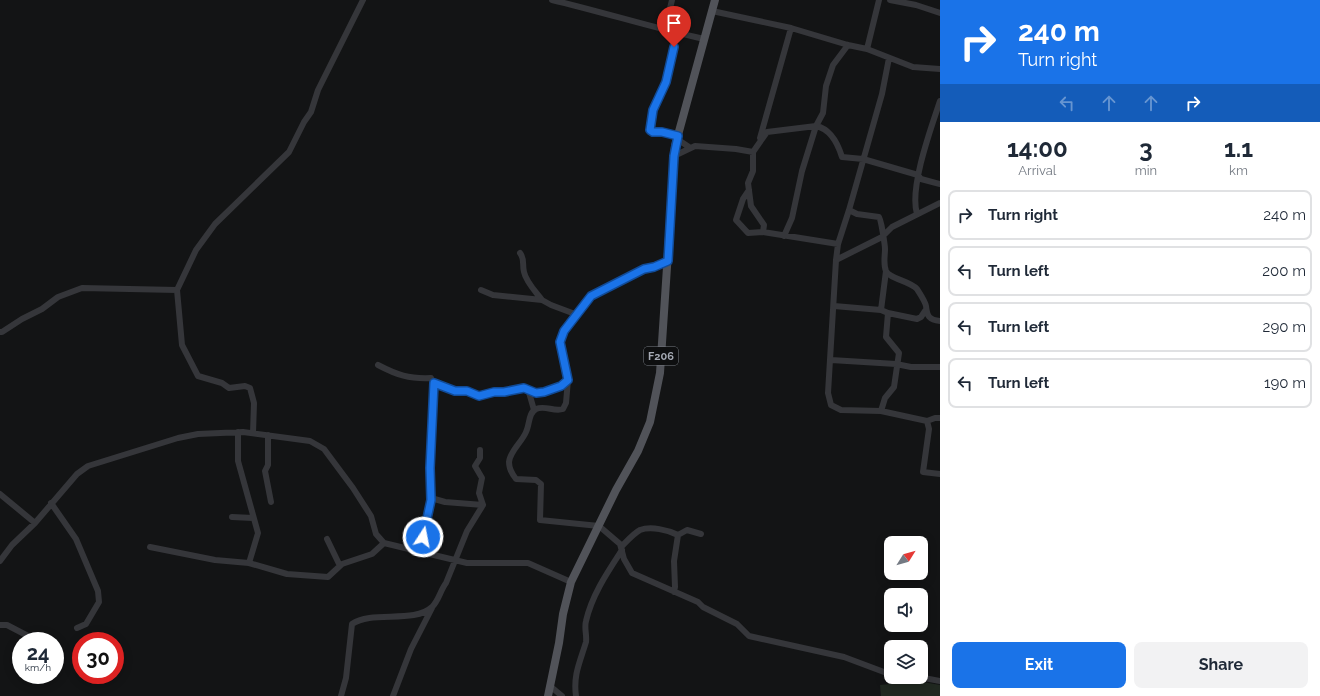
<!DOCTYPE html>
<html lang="en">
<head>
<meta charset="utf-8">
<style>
	body { margin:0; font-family:Raleway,sans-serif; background:#f2f2f3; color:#1f2937; height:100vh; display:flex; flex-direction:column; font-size:15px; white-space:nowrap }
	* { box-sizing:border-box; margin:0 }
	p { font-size:13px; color:#747a83 }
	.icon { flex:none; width:22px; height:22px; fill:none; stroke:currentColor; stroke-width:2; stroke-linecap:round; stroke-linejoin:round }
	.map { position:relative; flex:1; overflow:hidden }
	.drawer { display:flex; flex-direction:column; background:#fff; width:380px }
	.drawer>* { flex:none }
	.guide { background:#1a73e8; color:#fff; overflow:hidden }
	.needle { width:26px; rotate:53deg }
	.buttons { position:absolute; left:884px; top:536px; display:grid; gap:8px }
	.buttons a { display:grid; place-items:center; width:44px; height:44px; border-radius:8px; background:#fff; box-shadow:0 2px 10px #0003; font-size:20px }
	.speed { position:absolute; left:12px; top:632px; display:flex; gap:8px; font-size:20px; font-weight:700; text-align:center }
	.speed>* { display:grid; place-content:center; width:52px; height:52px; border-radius:50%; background:#fff; box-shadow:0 2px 10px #0003; line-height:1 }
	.speed small { font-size:10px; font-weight:400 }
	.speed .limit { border:6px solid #d22; background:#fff; color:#111 }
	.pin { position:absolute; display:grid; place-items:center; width:34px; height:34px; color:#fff; margin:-41px -17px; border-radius:50% 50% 50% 0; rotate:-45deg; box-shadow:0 0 4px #0007 }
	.pin .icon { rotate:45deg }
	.me { position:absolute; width:44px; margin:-22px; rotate:11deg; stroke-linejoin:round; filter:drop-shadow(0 0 3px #0008) }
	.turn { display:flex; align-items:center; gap:14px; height:84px; padding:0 12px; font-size:18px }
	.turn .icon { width:52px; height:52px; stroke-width:2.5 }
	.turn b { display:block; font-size:28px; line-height:34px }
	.lanes { display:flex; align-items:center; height:38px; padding:0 12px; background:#0003; justify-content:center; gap:20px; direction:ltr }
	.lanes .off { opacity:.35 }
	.eta { display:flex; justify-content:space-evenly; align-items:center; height:68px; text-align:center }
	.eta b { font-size:24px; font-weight:700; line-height:28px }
	.button { display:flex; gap:8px; margin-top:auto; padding:8px 12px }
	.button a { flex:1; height:46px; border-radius:8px; background:#1a73e8; color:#fff; font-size:16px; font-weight:700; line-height:46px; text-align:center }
	.button a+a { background:#f2f2f3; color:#1f2937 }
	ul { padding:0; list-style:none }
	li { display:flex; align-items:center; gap:12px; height:50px; margin:0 8px 6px; padding:0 4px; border:2px solid #e0e1e3; border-radius:8px }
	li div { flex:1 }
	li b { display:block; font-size:15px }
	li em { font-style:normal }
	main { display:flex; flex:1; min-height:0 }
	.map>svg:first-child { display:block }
	.green { fill:#202820 }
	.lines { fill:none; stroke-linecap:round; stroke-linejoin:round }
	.minor { stroke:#35363a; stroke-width:6 }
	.major { stroke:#515359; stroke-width:8 }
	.route-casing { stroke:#114b97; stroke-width:10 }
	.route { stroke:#1a73e8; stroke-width:7 }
	.labels { text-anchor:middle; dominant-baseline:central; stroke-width:4; stroke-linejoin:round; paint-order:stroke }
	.shield { fill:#0e0f10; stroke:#787c84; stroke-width:1 }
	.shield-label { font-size:11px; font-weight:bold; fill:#a6abb5 }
</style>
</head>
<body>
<main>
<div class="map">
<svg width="940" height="696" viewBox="0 0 940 696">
	<rect width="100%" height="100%" fill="#131415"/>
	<path class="green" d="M894,677L940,685V696H881L880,685L890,684Z"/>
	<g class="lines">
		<path class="minor" d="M552,0C603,12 653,28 704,39
			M672,0L667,21L668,25L674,32V47L666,82L653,110L650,130L653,133L662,132L678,136
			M890,0L916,5L940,13
			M712,11L791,28L848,45L867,49L913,67L940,69
			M867,49L879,0
			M889,58L882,94L849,210L857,214L879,217C881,218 885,246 885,249C885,256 883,264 886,271C890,279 910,281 917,289C920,294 925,301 926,306C927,316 929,320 940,321
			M760,138L791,28
			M677,139L689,147
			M674,156L695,146L736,149L753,152
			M749,190L743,199L736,220L748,233L763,232L838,244
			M849,210L838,244L836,260L828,393L831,405L841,410L881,411L927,421L929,429L923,472L940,474
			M917,214C909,188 931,128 940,101
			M763,232L764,225L751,206L748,183L753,171V152L767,132L816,126C831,129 838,144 842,157L863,159L918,175L921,179L940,184
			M784,236L792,218L802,171L816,126L823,113L826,86L833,65L848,45
			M520,253C525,259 522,265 524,272C526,282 536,292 542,300
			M836,260L882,237L892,227L940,203
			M481,290L493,295L542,300L551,305L575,314
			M834,306L881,310L888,313
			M881,310L886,271
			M0,332H2L22,319L42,309L58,297L82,288L177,290
			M831,360L896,364L911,367H940
			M378,365C397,375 409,379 431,378L434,383L430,469L431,500L421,552
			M568,380L566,403L563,409C554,412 545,405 536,409C528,413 530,424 526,432C522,442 510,451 509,462C509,469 512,474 516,479L536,480L541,484L540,520L599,526L620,544L624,559L632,573L698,602L703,607L737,624L749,636L844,657L884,672H891
			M434,383L455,391H467L479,396L494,392H504L524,388L536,393L544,392L561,386L568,380L560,342L564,331L591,296L644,269L654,267L667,261
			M528,389L534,410
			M881,411L885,398L894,387L899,353L886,337L888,313L917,319L921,317L925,311
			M927,421L935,418H940
			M238,432V461L258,533L249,563
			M253,433L254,403L250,388L245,386L229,388L222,383L198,376L182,345L177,290L196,250L215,224L289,152L304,122L311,112L318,90L363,0
			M268,435V465L265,471L271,502
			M480,450V458L475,466L482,478L479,493L483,505
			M0,494L35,523
			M51,503L76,539L98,591L99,602L86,624L77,628
			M232,517L253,518
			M678,535L687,530L701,534
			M327,539L340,566
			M150,547L215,560L249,563L287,574L328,577L342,564L372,554L384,543
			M621,547C626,542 634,533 640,530C651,526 668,530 678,535
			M0,561L12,545L35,523L77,474L88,466L178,438L198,434L243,432L310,441L324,449L353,488L371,516L376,534L384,543L467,563H528L571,582
			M674,592L675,587L674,561L678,535
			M0,625H7L30,637
			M919,677L940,681
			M550,686L562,696
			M341,696L346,678L352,624C372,610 414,624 432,607C439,600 440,591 446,583L467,531L483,505L445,502L431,498
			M393,696L411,649L432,608
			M576,696C573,675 580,662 586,642C587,635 584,628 586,621C592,595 607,573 622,550"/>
		<path class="major" d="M548,696L559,643L563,614L571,582L616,490L638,451L650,422L660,373L675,146L715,0"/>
	</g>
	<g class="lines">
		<defs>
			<path id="route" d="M423,537L431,500L430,468L434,383L455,391H467L479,396L494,392H504L524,388L536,393L544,392L561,386L568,380L560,342L564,331L591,296L644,269L654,267L668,261L674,156L678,136L662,132H653L650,130L653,110L666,82L674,47"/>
		</defs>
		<use href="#route" class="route-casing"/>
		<use href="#route" class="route"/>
	</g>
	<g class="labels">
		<rect class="shield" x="644" y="347" width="34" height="18" rx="3"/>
		<g class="shield-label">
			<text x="661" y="356">F206</text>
		</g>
	</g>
</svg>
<div class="buttons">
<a><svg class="needle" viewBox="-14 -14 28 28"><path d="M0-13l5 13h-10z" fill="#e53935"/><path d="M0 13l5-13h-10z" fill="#747a83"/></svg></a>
<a><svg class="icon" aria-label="sound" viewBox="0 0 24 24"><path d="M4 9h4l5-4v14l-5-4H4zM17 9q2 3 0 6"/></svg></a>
<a><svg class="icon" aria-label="layers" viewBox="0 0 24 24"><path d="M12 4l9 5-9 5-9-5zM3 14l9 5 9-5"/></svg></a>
</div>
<div class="speed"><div>24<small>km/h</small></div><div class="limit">30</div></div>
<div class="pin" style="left:674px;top:47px;background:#d93025"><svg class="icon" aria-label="arrive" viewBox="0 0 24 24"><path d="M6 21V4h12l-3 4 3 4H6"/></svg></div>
<svg class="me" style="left:423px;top:537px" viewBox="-20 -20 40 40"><circle r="17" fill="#1a73e8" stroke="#fff" stroke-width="3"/><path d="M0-11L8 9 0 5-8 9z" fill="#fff"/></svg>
</div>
<section class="drawer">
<div class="guide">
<div class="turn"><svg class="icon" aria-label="right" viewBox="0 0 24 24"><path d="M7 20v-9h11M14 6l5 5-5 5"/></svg><div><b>240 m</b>Turn right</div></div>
<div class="lanes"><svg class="icon off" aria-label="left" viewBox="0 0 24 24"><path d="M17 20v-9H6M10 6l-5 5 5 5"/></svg><svg class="icon off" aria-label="ahead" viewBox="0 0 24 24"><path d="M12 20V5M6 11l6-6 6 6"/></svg><svg class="icon off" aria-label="ahead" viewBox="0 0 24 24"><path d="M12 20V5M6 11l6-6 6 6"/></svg><svg class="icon" aria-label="right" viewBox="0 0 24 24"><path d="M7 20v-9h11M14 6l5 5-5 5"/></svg></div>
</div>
<div class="eta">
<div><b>14:00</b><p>Arrival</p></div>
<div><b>3</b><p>min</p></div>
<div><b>1.1</b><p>km</p></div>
</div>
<ul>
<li><svg class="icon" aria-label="right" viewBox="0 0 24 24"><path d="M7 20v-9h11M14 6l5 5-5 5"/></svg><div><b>Turn right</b></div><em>240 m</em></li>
<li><svg class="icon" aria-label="left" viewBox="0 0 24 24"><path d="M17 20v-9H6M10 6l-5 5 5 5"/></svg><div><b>Turn left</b></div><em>200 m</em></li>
<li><svg class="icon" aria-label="left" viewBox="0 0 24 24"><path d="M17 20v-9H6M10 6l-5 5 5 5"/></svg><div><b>Turn left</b></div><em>290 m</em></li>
<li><svg class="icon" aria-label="left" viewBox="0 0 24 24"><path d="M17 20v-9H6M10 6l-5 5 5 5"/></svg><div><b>Turn left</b></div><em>190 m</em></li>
</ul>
<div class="button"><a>Exit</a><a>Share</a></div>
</section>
</main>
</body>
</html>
